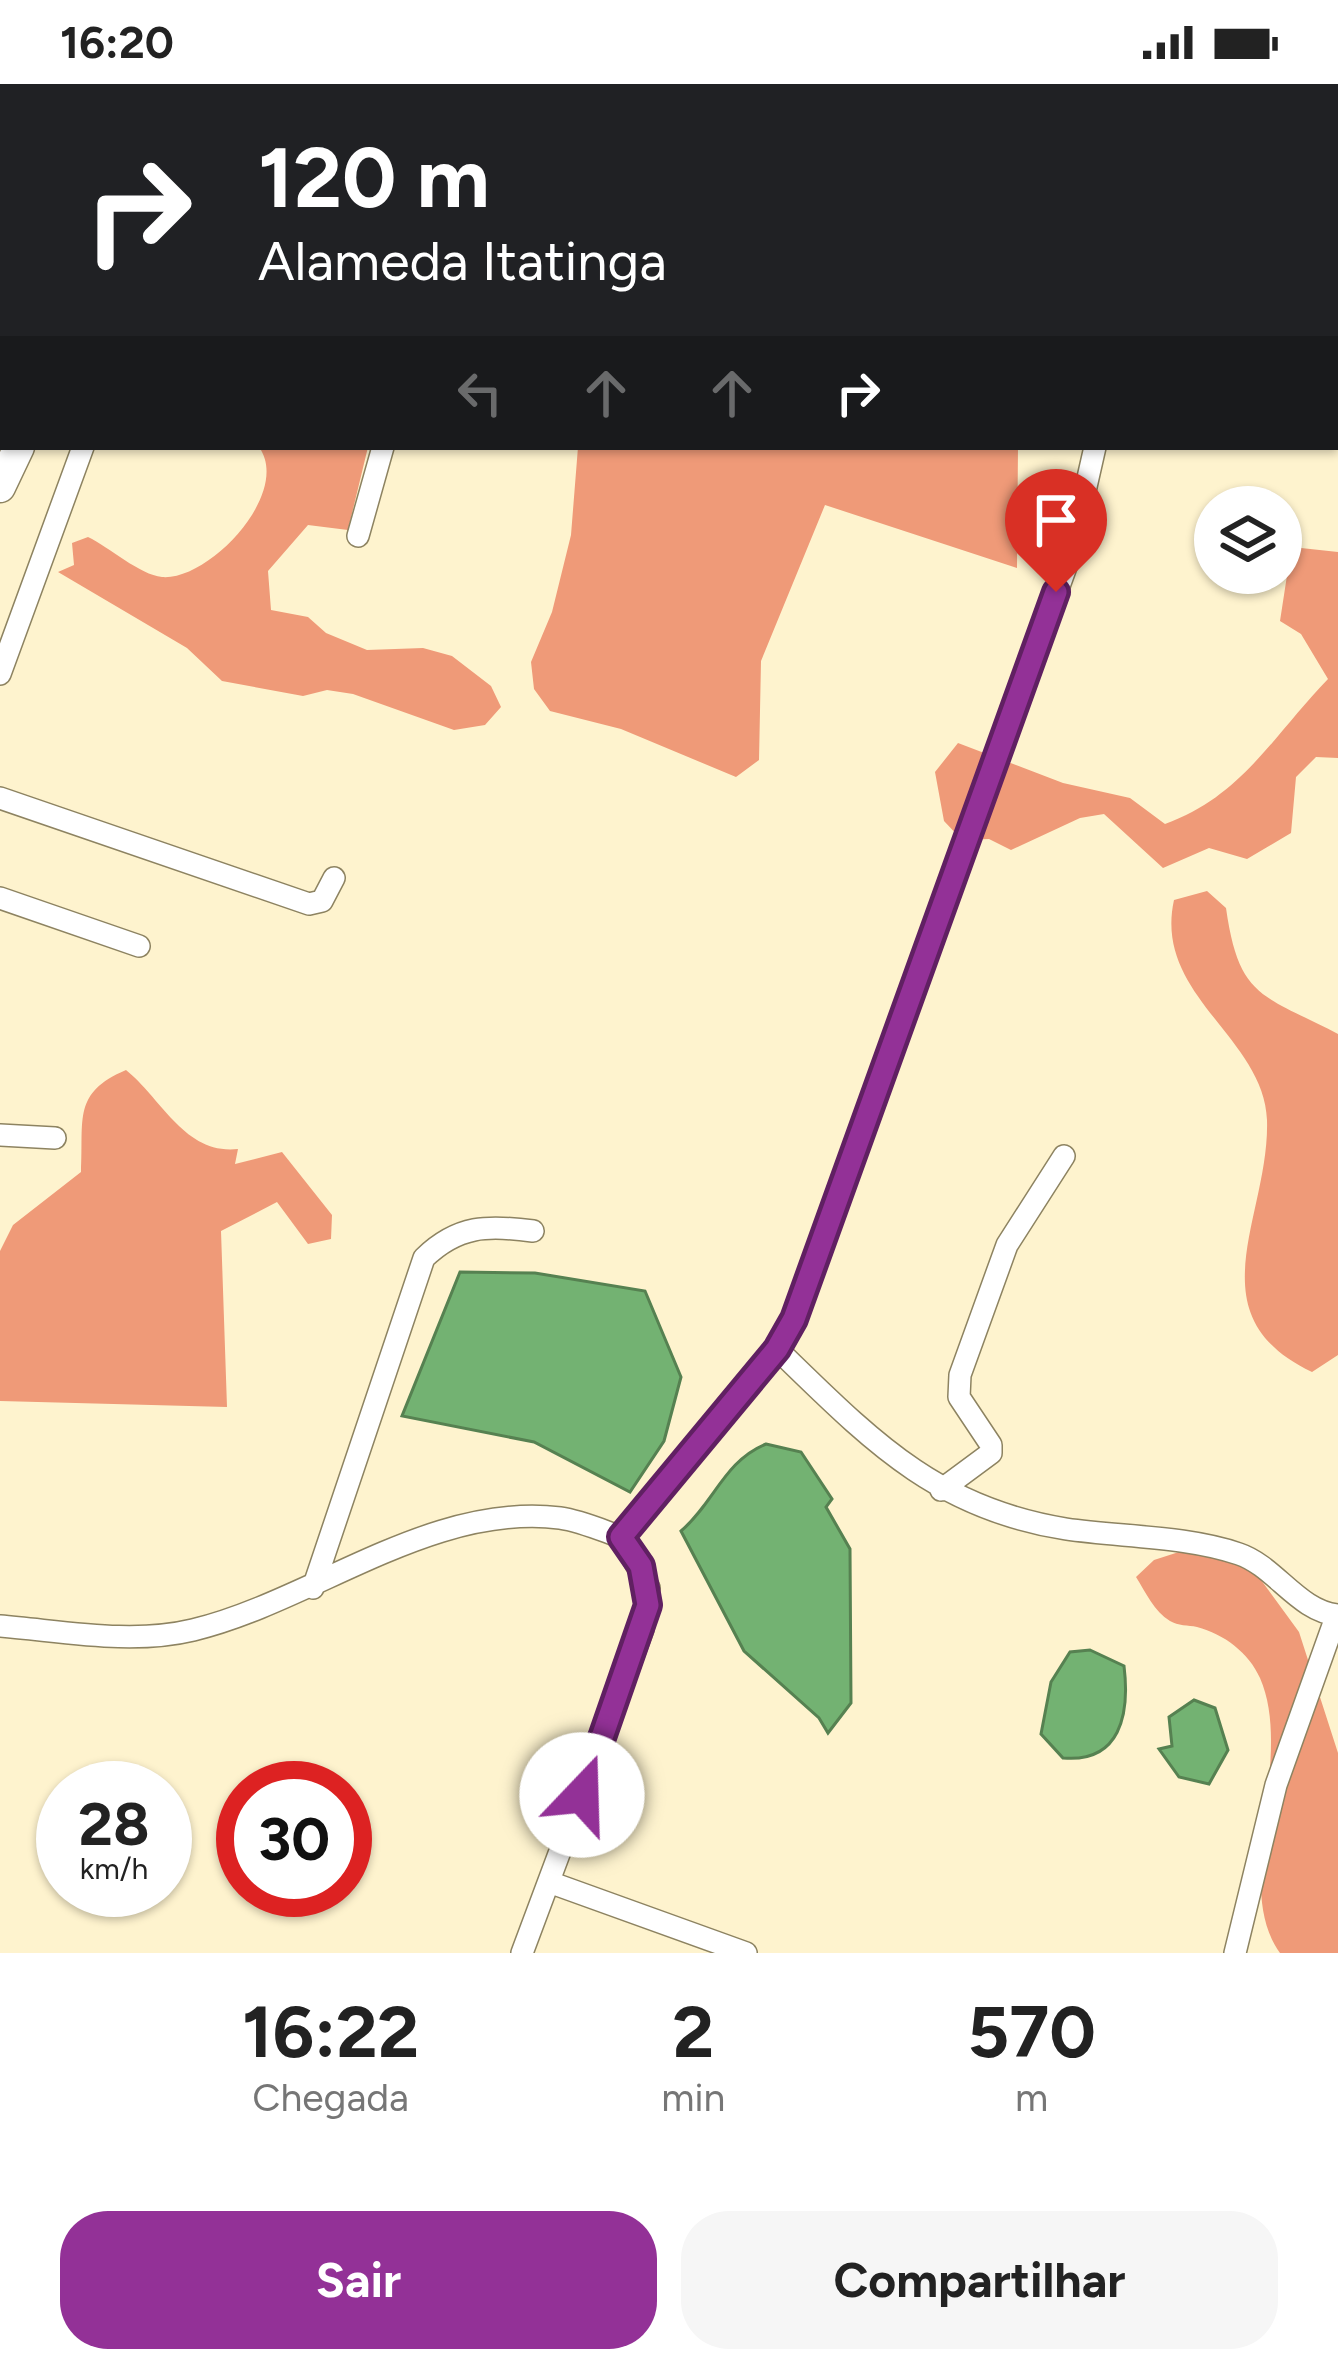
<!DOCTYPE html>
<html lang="pt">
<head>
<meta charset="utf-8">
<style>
	body { margin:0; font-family:Figtree,sans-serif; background:#f6f6f6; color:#222; height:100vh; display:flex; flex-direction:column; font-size:45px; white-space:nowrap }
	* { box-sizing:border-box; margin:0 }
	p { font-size:39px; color:#767676 }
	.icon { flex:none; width:66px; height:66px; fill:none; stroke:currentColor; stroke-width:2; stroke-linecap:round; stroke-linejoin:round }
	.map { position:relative; height:1869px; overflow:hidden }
	.details { display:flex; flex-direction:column; background:#fff; flex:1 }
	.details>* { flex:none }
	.banner { position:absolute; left:0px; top:0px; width:1338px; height:366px; box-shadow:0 3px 9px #0004; background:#202124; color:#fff; overflow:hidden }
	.buttons { position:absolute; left:1194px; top:402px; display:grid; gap:24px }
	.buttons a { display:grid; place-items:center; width:108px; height:108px; border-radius:50%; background:#fff; box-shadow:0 3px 9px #0004; font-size:60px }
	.speed { position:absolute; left:36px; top:1677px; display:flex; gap:24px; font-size:60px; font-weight:700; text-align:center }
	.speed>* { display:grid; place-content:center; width:156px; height:156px; border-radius:50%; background:#fff; box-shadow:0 3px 9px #0004; line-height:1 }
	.speed small { font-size:30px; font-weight:400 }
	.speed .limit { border:18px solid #d22; background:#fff; color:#111 }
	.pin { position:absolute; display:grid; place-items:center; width:102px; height:102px; color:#fff; margin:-123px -51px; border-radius:50% 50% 50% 0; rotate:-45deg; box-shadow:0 0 12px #0007 }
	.pin .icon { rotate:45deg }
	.me { position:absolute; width:132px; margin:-66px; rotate:21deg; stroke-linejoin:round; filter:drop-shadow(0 0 9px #0008) }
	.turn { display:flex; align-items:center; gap:42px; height:252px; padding:0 60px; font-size:54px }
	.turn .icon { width:156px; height:156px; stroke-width:2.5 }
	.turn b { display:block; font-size:84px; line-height:102px }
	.lanes { display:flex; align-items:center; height:114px; padding:0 60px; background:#0003; justify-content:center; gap:60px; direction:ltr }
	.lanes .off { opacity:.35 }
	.eta { display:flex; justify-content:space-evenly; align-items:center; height:204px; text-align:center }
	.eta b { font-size:72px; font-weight:700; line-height:84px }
	.cta { display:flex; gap:24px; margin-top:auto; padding:24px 60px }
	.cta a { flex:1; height:138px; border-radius:48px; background:#933197; color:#fff; font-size:48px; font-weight:700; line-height:138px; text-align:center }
	.cta a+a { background:#f6f6f6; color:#222 }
	.status { display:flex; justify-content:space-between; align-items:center; height:84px; padding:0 60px; background:#fff; direction:ltr }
	.status svg { height:33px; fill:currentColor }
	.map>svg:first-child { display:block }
	.forest { fill:#ef9a78 }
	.water { fill:#73b272; stroke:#568151; stroke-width:3 }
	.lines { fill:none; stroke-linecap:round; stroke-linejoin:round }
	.minor-casing { stroke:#8d8361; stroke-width:24 }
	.highway-casing { stroke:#8d8361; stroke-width:33 }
	.minor { stroke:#fff; stroke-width:21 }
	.highway { stroke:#fff; stroke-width:30 }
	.route-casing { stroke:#602062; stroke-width:30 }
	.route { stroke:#933197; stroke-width:21 }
</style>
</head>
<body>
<div class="status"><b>16:20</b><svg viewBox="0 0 49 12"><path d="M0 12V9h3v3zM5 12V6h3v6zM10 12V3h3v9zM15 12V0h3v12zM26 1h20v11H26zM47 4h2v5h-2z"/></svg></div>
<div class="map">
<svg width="1338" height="1869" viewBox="0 0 1338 1869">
	<rect width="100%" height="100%" fill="#fef3ce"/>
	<path class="forest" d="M259,363H368L348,446L308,441L268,487L271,526L308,533L326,549L367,566L423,564L452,572L491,602L501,623L485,641L454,646L353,610L327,606L303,612L222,597L187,564L58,488L74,481L72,459L88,453C109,463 140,491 162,493C209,497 292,409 259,363Z
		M578,363H1018L1017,484L825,421L761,577L759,676L736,693L621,645L550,627L534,605L531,578L552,528L571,451Z
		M1301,464L1338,468V674L1316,673L1296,693L1291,749L1247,775L1209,764L1163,784L1104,730L1080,734L1011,766L989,755L962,756L944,737L935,688L958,659L1063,699L1130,714L1165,740C1242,712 1272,653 1328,595L1301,550L1280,537L1288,485Z
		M1207,807L1226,824C1239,915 1262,910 1338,950V1271L1312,1288C1192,1231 1270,1133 1267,1036C1264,953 1153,911 1174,816Z
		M126,986C162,1015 185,1071 238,1065L235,1080L282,1068L332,1131L331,1155L308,1160L277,1118L221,1147L227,1323L0,1317V1167L13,1141L81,1088C84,1035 72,1009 126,986Z
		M1182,1467L1206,1469L1253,1485L1299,1548L1338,1669V1869H1280C1231,1801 1295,1674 1260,1594C1249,1569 1224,1550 1197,1543C1188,1541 1178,1542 1170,1537C1154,1527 1146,1509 1136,1493L1154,1476Z"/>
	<path class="water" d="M460,1188L535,1189L645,1207L681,1293L664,1357L630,1408L534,1358L402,1332Z
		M766,1360L801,1368L832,1415L826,1423L850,1465L851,1619L828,1649L819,1634L744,1567L681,1447C714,1419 724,1377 766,1360Z
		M1090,1566L1124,1582C1130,1631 1120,1679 1063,1674L1041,1650L1051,1598L1070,1568Z
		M1194,1616L1215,1624L1228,1666L1209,1700L1179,1693L1159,1665L1172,1662L1169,1633Z"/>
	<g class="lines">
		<defs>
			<path id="minor" d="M257,3L258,0
				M1223,3L1224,0
				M358,452L383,363
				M0,590L83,363
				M0,714L309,820L322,817L334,794
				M0,814L139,862
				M0,1051L55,1054
				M777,1265C869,1354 934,1424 1066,1445C1121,1453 1187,1452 1239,1470C1275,1482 1299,1528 1338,1531
				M941,1406L991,1369V1361L959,1313L960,1291L1007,1161L1064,1072
				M313,1504L424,1174C458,1141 488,1141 533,1147
				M0,1542C62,1547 131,1561 193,1546C313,1517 431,1418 560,1434C581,1437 601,1446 621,1453
				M549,1798L746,1869
				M522,1869L643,1545L649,1504L621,1453L777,1265L794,1235L1071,469L1095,363
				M1235,1869L1276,1701L1336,1533"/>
			<path id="highway" d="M50,3L51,0
				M77,3L78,0
				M130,3L131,0
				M176,3L178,0
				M0,6L2,0
				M0,145L3,136
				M0,217L3,209
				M0,403L19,363"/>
		</defs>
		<use href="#minor" class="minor-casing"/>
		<use href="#highway" class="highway-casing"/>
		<use href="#minor" class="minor"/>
		<use href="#highway" class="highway"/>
	</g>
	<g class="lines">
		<defs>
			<path id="route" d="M582,1711L648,1521L641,1482L621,1453L777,1265L794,1235L1056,508"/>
		</defs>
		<use href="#route" class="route-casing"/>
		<use href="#route" class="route"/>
	</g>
</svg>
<div class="buttons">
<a><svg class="icon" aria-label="layers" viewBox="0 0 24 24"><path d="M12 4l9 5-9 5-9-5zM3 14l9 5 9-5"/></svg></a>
</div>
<div class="speed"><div>28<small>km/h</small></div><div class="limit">30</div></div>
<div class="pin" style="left:1056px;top:508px;background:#d93025"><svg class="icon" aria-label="arrive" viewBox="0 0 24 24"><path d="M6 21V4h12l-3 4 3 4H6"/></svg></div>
<svg class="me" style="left:582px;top:1711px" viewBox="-20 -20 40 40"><circle r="19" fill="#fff"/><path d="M0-13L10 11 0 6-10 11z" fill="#933197"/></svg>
<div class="banner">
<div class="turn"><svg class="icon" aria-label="right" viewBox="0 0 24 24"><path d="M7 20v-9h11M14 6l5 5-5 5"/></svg><div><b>120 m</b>Alameda Itatinga</div></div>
<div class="lanes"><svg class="icon off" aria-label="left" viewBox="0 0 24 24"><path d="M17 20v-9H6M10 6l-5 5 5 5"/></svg><svg class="icon off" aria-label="ahead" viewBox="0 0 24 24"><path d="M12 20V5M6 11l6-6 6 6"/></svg><svg class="icon off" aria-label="ahead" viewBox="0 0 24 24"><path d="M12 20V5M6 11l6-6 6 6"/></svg><svg class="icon" aria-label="right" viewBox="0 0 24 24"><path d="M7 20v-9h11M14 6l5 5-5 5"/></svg></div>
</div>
</div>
<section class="details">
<div class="eta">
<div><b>16:22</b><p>Chegada</p></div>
<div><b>2</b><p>min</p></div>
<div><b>570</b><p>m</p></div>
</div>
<div class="cta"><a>Sair</a><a>Compartilhar</a></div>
</section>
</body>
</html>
